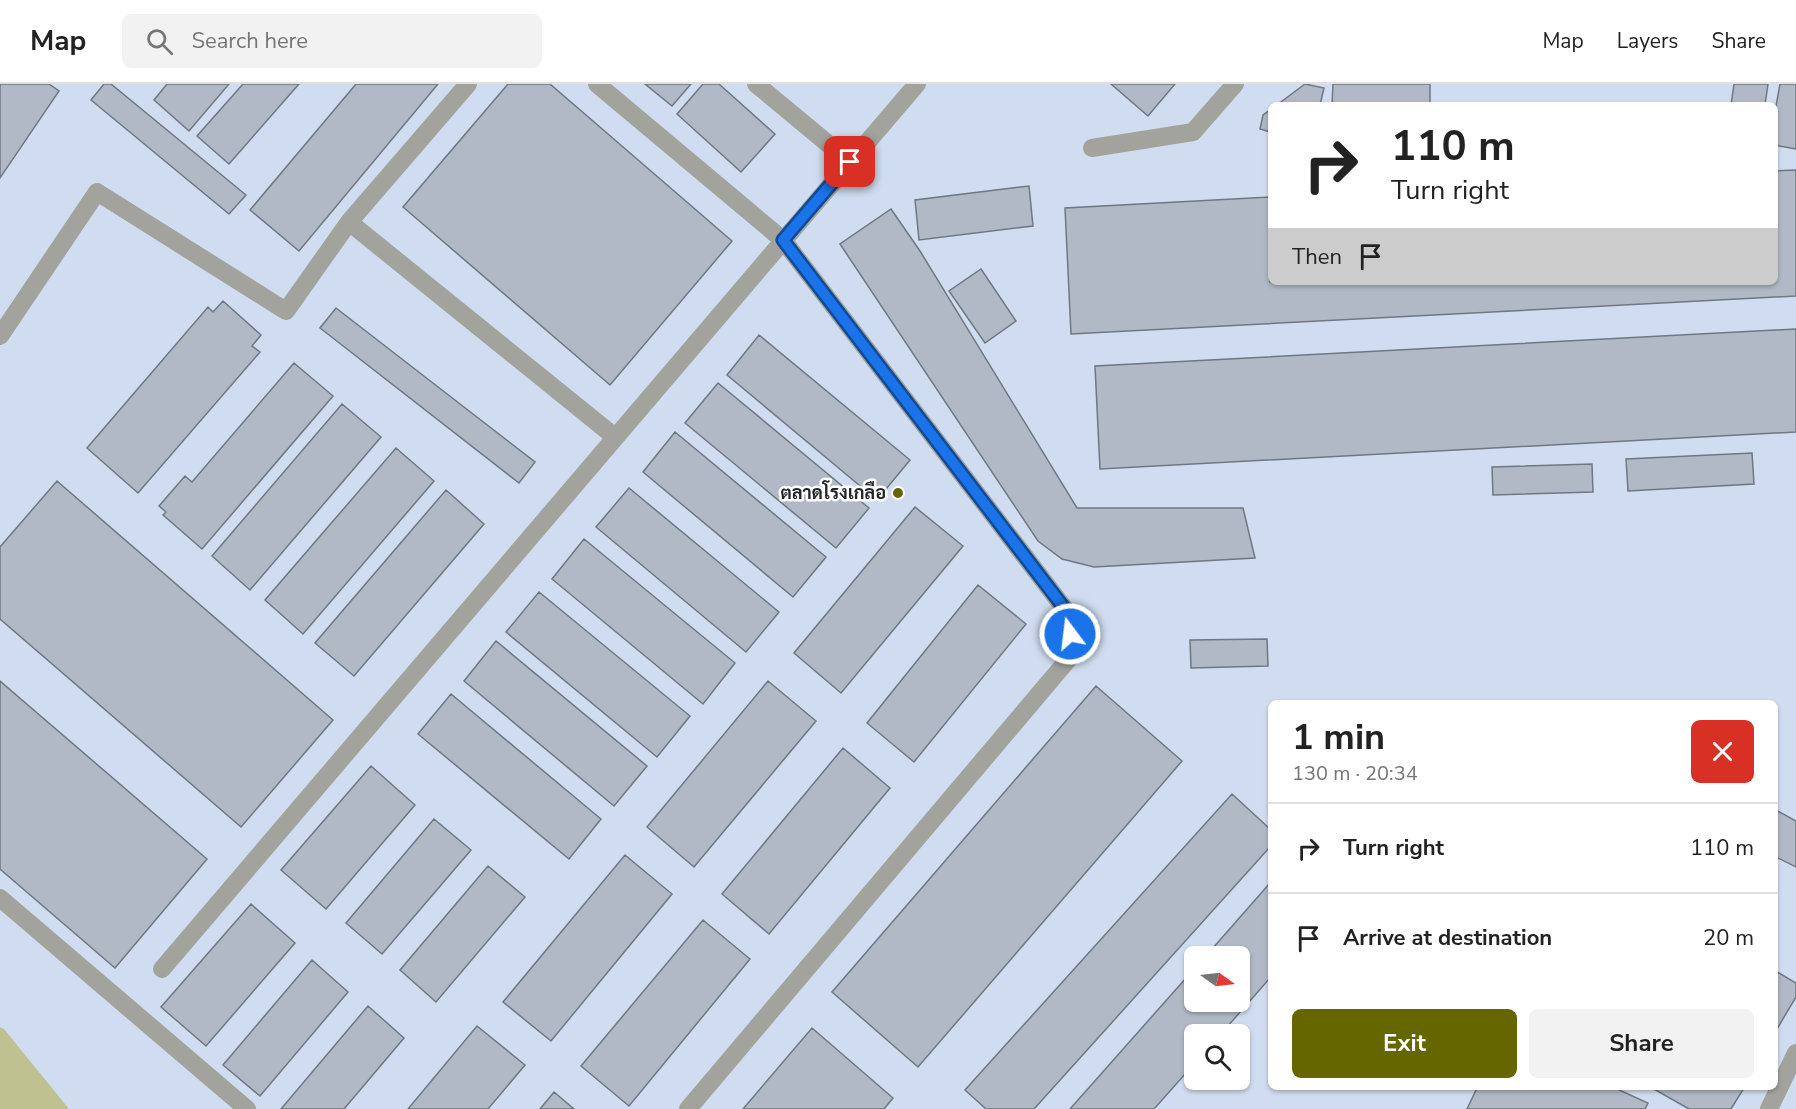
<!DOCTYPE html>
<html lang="en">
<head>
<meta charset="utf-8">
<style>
	body { margin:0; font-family:"Nunito Sans",Sarabun,sans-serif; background:#f2f2f2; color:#222; height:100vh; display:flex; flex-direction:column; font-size:22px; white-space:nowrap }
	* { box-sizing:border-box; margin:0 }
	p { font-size:20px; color:#767676 }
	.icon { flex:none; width:33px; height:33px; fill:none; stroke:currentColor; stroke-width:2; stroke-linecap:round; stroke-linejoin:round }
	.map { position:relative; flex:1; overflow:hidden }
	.side { position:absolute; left:1268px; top:616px; width:510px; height:390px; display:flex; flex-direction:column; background:#fff; border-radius:9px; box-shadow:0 2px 4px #0004 }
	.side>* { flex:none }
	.guide { position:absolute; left:1268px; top:18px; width:510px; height:183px; border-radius:9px; box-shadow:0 2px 4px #0004; background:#fff; color:#222; overflow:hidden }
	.needle { width:39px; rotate:104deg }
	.controls { position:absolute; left:1184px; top:862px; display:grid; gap:12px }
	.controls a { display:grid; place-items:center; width:66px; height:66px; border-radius:9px; background:#fff; box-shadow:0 2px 4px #0004; font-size:30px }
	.pin { position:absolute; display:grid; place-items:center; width:51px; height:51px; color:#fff; margin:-26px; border-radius:12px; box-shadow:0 3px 9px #0006 }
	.me { position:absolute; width:66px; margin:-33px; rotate:345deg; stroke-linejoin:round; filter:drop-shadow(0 0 4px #0008) }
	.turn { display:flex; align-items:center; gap:21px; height:126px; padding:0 24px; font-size:27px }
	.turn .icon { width:78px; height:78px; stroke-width:2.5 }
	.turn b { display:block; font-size:42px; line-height:51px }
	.then { display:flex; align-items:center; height:57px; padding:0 24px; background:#0003; gap:12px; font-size:22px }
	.round { display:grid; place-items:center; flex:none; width:63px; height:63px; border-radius:9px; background:#f2f2f2 }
	.head { display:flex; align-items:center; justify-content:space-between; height:102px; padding:0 24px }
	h1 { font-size:36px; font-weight:700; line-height:45px }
	.action { display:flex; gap:12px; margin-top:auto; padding:12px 24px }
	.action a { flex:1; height:69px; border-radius:9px; background:#660; color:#fff; font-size:24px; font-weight:700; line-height:69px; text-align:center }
	.action a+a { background:#f2f2f2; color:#222 }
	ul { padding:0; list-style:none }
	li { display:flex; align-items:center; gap:18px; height:90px; padding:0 24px; border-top:2px solid #e0e0e0 }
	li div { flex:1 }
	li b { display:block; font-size:22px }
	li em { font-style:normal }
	header { display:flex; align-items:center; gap:36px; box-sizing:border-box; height:84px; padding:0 30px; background:#fff; border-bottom:2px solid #e0e0e0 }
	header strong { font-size:28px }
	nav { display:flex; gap:33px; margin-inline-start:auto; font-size:21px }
	.search { width:420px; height:54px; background:#f2f2f2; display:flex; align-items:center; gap:15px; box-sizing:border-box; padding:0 21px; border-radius:9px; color:#767676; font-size:22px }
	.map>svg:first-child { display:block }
	.built { fill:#d0ddf0; fill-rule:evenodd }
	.green { fill:#bfc191 }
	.building { fill:#b0b9c5; stroke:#6f7783; stroke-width:1.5 }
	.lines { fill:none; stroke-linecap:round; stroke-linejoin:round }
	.minor { stroke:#a2a39c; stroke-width:18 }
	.route-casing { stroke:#114b97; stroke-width:15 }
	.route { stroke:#1a73e8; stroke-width:10 }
	.poi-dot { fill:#660; stroke:#fff; stroke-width:2 }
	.labels { text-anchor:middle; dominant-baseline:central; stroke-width:5; stroke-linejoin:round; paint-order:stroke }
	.poi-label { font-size:18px; font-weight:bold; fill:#212429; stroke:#fff; text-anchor:end }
</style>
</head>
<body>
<header>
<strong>Map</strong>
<div class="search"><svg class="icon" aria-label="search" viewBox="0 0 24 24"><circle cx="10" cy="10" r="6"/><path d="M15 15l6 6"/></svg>Search here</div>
<nav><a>Map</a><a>Layers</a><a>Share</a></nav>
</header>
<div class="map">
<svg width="1796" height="1025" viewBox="0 0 1796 1025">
	<rect width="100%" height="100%" fill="#dfe8f5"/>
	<path class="built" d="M0,0H1796V1025H69L0,943ZM1270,21H1774V198H1270ZM1270,620H1774V1004H1270ZM1194,873H1239V918H1194ZM1194,951H1239V996H1194Z"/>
	<path class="green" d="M0,943L4,945L69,1025H0Z"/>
	<path class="building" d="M0,0H49L59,7L0,94Z
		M104,0H111L246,111L229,130L91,16Z
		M167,0H229L189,47L154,16Z
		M243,0H299L229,80L197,52Z
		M356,0H438L299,167L250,126Z
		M508,0H550L732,157L610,301L403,123Z
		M645,0H691L672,22Z
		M703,0H719L775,50L741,88L677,30Z
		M1111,0H1175L1148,32Z
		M1305,0L1324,4L1320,21H1277Z
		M1333,0H1430V21H1332Z
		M1734,0H1768L1765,21H1731Z
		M1780,0H1796V65L1774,61V33Z
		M1270,26V48L1260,45L1263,31Z
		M1796,86V212L1071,250L1065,124L1270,113V198H1774V87Z
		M1029,102L1033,142L919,156L915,116Z
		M891,125L920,167L1077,424H1243L1255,474L1094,483L1062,475L1038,457L840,160Z
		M981,185L1016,237L985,259L949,207Z
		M223,217L261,251L252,262L260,268L138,409L87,364L208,223L213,228Z
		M336,224L535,378L519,399L320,244Z
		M1796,245V348L1100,385L1095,282Z
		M759,251L910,376L877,416L727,291Z
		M294,279L333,312L202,465L163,431L166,428L159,422L185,392L192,398Z
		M718,299L869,424L836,464L685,339Z
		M342,320L381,353L250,506L212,472Z
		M675,348L826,473L793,513L643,388Z
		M396,364L434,397L303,550L265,516Z
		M1752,369L1754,400L1628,407L1626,375Z
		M1592,380L1593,408L1493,411L1492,383Z
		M57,397L333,636L241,743L0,535V463Z
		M629,404L779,528L746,568L596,443Z
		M446,406L484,440L354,592L315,559Z
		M915,423L963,462L841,609L794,569Z
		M584,455L735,579L703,620L552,495Z
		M978,501L1026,540L914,678L867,639Z
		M539,508L690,632L657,673L506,548Z
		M1267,555L1268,582L1191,584L1190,556Z
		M496,557L647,682L614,722L464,597Z
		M0,597L207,775L115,884L0,785Z
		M768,597L816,637L694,783L647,743Z
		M1096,602L1182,677L918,983L832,908Z
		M451,610L601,735L569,775L418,650Z
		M843,664L890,704L769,850L722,810Z
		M371,682L415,721L326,825L281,786Z
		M1232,710L1270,745V763L1034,1025H986L965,1006Z
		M1774,725L1796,737V783L1774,772Z
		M434,735L471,766L382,870L346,839Z
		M625,771L672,810L551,957L503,918Z
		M488,782L525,813L436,918L400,886Z
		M1270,799V894L1220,951H1194V980L1154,1025H1070L1194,885V918H1239V873H1205Z
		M251,820L295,859L206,962L161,923Z
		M703,836L750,875L629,1022L581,982Z
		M312,876L348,908L260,1012L223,981Z
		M1774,886L1796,899V913L1774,950Z
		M368,922L404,954L344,1025H281Z
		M477,942L525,981L488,1025H408Z
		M812,944L893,1014L884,1025H743Z
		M1477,1004H1615L1648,1019L1645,1025H1467Z
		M1652,1004H1744L1731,1025H1689Z
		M554,1008L574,1025H540Z"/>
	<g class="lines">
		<path class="minor" d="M468,0L349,138L615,353
			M597,0L783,156L1068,529L1072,571L688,1025
			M756,0L850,78
			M1092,64L1193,48L1235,0
			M0,252L97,108L286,227L349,138
			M0,814L247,1025
			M162,885L917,0
			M1769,1025L1796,969"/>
	</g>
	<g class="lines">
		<defs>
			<path id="route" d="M850,78L783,156L1068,529L1070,550"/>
		</defs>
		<use href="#route" class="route-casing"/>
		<use href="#route" class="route"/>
	</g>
	<circle class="poi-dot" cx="898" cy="409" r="6"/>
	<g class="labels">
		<g class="poi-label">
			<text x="886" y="409">ตลาดโรงเกลือ</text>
		</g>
	</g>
</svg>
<div class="controls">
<a><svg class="needle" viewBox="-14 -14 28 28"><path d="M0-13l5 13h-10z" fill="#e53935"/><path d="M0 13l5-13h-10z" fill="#767676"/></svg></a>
<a><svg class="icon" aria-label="search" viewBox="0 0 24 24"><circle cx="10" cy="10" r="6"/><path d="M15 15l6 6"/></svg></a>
</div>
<div class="pin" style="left:850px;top:78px;background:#d93025"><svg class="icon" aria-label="arrive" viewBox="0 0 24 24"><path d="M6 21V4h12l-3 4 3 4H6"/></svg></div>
<svg class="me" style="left:1070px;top:550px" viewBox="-20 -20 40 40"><circle r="17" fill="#1a73e8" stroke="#fff" stroke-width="3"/><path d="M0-11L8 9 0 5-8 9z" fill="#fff"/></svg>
<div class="guide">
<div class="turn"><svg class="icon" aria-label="right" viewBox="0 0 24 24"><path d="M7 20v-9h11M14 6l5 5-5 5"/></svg><div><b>110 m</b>Turn right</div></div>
<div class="then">Then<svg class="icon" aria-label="arrive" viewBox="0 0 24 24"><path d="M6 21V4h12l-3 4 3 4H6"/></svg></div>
</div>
<section class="side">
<div class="head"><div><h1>1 min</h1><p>130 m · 20:34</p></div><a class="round" style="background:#d93025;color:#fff"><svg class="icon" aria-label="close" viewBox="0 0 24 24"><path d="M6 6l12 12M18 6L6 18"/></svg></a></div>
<ul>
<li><svg class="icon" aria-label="right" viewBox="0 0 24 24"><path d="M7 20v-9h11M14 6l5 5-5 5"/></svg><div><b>Turn right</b></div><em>110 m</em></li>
<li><svg class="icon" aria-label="arrive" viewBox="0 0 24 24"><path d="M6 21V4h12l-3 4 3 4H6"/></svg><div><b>Arrive at destination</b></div><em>20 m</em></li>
</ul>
<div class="action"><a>Exit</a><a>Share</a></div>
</section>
</div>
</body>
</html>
